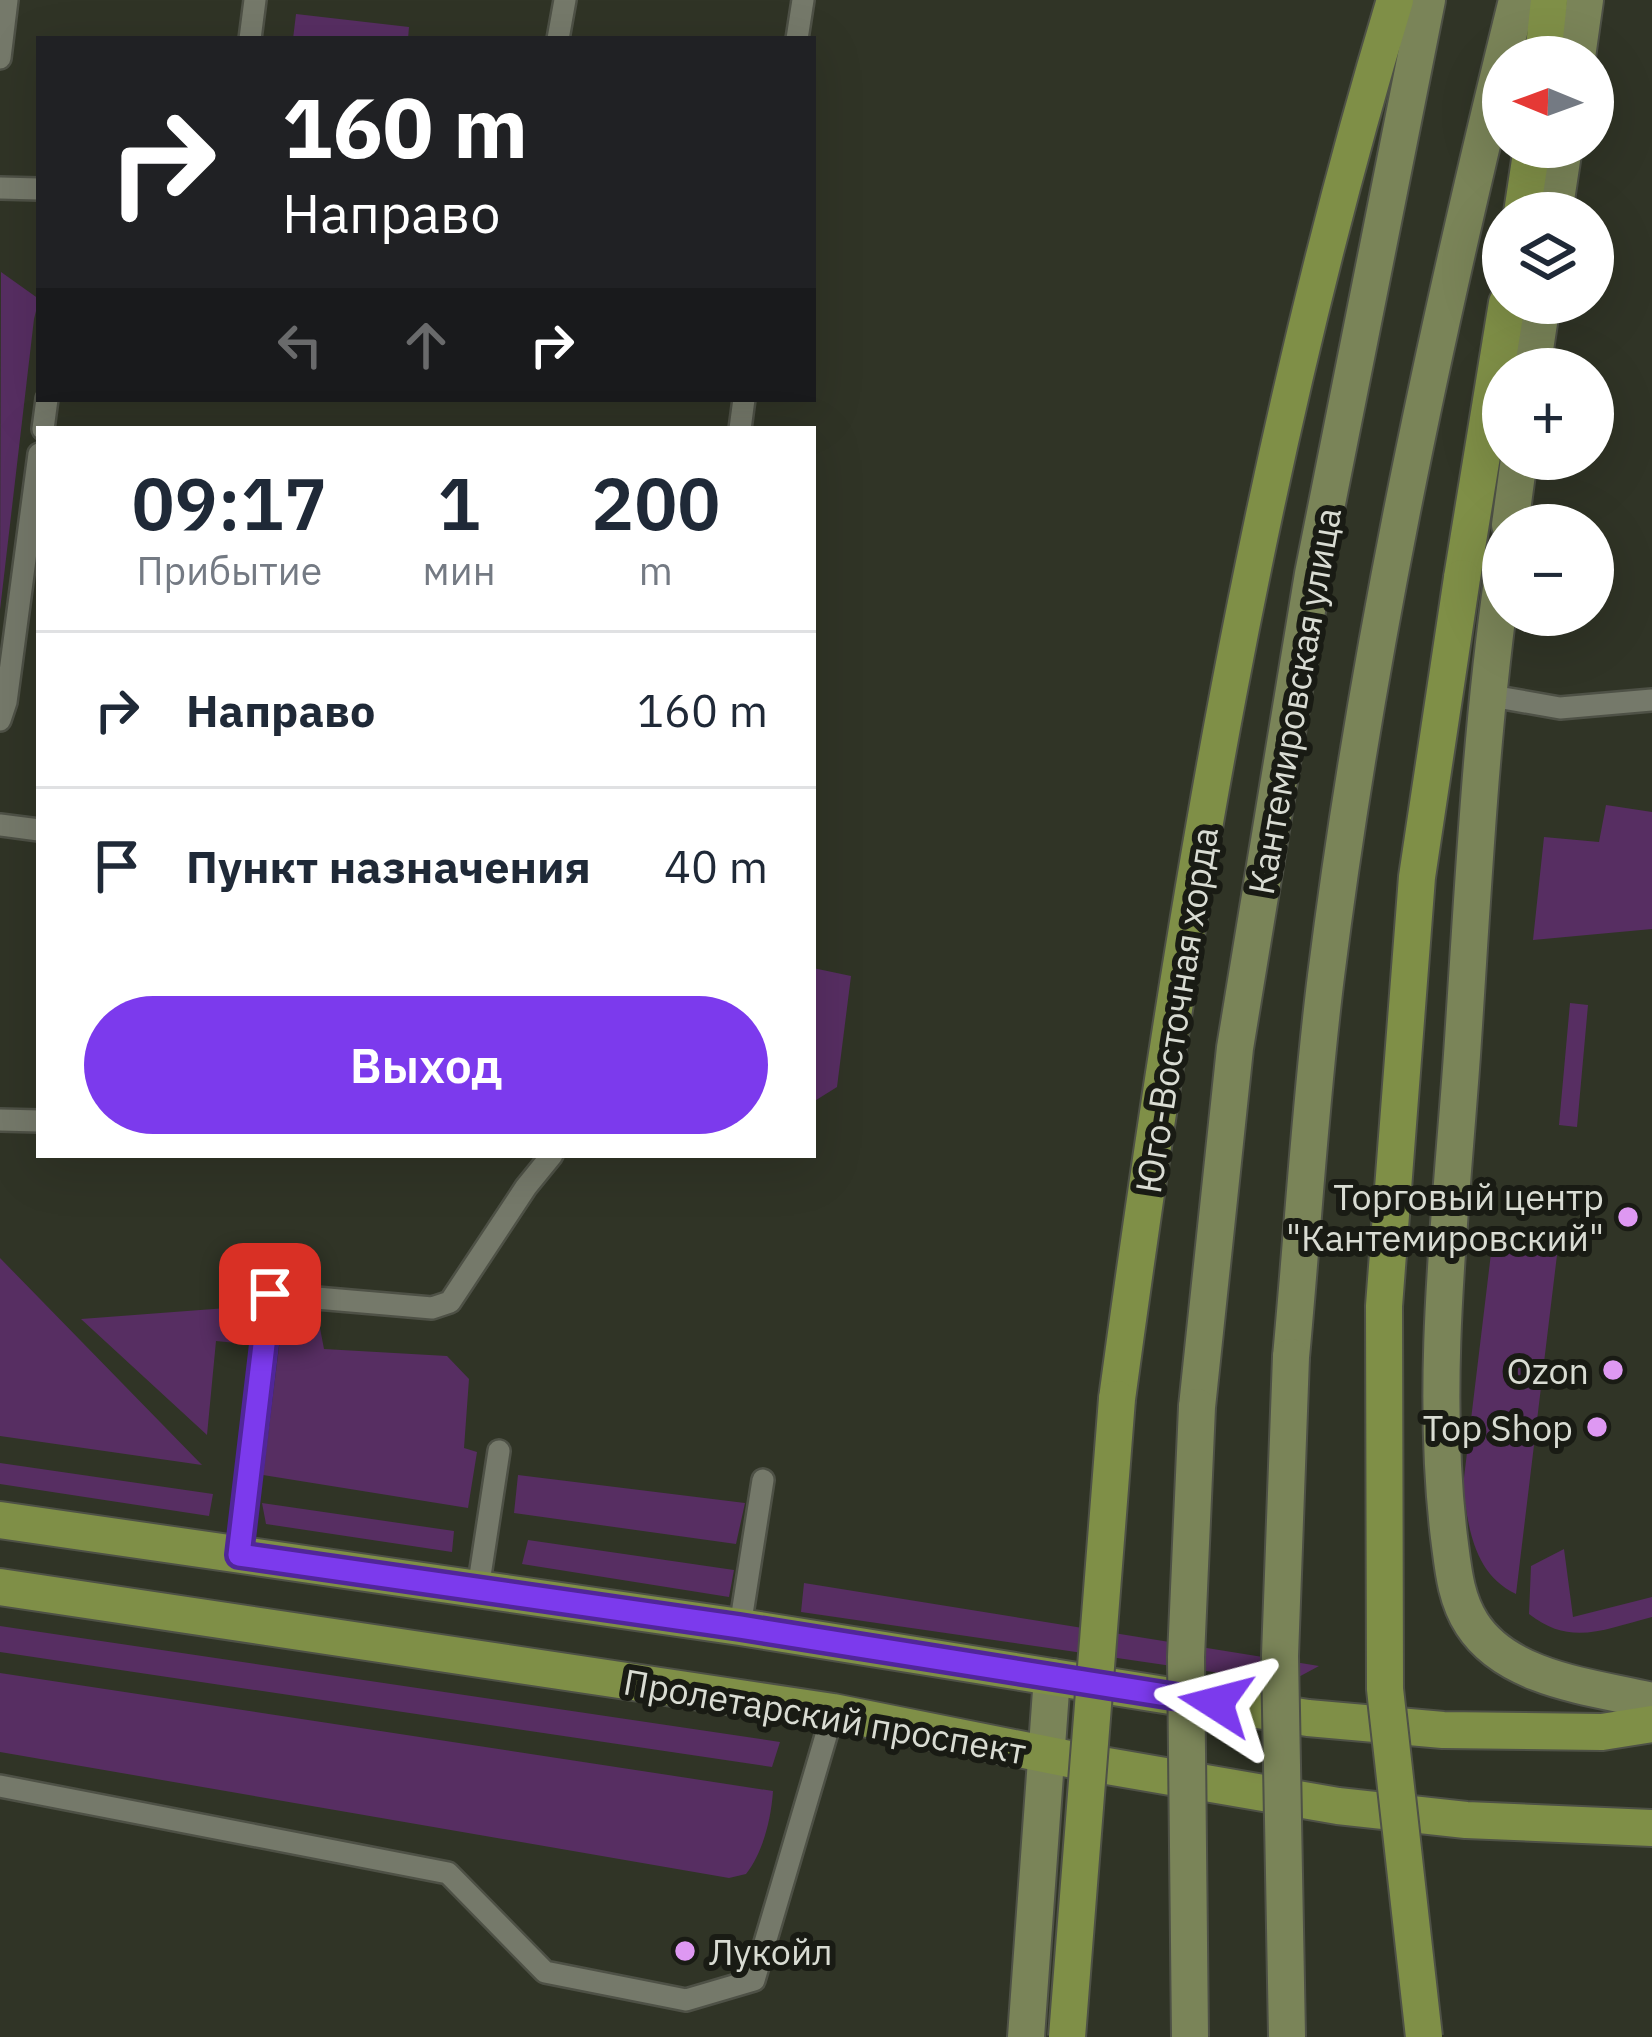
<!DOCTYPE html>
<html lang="ru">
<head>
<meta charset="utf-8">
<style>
	body { margin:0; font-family:"IBM Plex Sans",sans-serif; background:#f6f6f7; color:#1f2937; height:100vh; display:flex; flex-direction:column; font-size:45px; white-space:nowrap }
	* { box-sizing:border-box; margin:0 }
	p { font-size:39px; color:#747a83 }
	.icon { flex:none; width:66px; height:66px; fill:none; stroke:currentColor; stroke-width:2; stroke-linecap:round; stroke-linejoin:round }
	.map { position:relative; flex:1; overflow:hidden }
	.sheet { position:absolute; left:36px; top:426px; width:780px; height:732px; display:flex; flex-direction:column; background:#fff; border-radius:0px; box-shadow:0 12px 48px #0002 }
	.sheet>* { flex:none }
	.hud { position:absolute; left:36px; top:36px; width:780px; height:366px; border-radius:0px; box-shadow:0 12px 48px #0002; background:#202124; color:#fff; overflow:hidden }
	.needle { width:78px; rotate:271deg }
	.tools { position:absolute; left:1482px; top:36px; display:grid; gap:24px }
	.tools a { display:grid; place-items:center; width:132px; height:132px; border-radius:50%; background:#fff; box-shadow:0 12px 48px #0002; font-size:60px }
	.pin { position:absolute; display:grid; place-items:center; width:102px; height:102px; color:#fff; margin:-51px; border-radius:24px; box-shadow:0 6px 18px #0006 }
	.me { position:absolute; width:132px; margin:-66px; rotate:279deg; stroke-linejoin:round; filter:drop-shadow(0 0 9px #0008) }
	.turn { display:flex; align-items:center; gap:42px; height:252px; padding:0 48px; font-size:54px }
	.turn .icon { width:156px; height:156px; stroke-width:2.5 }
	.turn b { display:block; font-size:84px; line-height:102px }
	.lanes { display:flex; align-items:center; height:114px; padding:0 48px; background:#0003; justify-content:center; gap:60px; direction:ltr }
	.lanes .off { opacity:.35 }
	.eta { display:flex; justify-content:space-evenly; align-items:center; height:204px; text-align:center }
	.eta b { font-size:72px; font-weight:600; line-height:84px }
	.primary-button { display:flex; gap:24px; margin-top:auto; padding:24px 48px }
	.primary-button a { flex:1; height:138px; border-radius:72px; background:#7c3aed; color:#fff; font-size:48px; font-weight:600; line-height:138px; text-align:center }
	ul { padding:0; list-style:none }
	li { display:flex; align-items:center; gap:36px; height:156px; padding:0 48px; border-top:3px solid #e0e1e3 }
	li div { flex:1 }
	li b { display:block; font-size:45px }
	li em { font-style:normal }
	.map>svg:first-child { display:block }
	.green { fill:#572e62 }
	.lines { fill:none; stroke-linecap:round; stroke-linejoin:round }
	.lane-casing { stroke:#4e5146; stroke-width:26 }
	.secondary-casing { stroke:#4e5146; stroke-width:40 }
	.primary-casing { stroke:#4e5146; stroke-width:40 }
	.lane { stroke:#75796a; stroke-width:21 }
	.secondary { stroke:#7a8458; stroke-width:36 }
	.primary { stroke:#7f8f47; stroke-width:36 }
	.secondary-bridge-casing { stroke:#4e5146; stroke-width:40; stroke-linecap:butt }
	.primary-bridge-casing { stroke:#4e5146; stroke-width:40; stroke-linecap:butt }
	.secondary-bridge { stroke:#7a8458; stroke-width:36 }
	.primary-bridge { stroke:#7f8f47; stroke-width:36 }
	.route-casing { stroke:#51269a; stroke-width:30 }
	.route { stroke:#7c3aed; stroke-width:21 }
	.poi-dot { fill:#de98f2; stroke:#191b14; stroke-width:4.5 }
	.labels { text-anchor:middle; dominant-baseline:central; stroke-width:12; stroke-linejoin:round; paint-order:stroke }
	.street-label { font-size:36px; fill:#d9dcd3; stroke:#191b14 }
	.poi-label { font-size:36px; fill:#d9dcd3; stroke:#191b14; text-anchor:end }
</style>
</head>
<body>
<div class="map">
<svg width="1652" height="2037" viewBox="0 0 1652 2037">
	<rect width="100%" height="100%" fill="#303426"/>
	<path class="green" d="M296,14L409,27L408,39H293Z
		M1,272L39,299L34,319L0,610Z
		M1606,805L1652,812V929L1533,940L1544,837L1599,842Z
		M813,968L851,976L837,1087L813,1102Z
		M1570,1003L1588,1005L1577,1127L1559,1125Z
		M1492,1245L1557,1255L1516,1594C1474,1574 1468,1528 1463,1486Z
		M0,1258L202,1465L0,1436Z
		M240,1307L236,1343L216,1341L207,1435L81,1319Z
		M282,1323H319L324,1349L447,1356L469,1379L464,1448L477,1452L468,1508L263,1475Z
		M0,1463L213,1494L209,1516L0,1484Z
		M518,1475L745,1503L736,1544L514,1513Z
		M262,1503L454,1531L452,1552L266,1524Z
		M528,1540L734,1570L729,1597L522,1564Z
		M1564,1549L1573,1617L1652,1597V1617C1604,1629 1571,1647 1529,1614L1531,1566Z
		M804,1583L1319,1666L1293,1680H1268L801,1612Z
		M0,1626L780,1742L772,1767L0,1652Z
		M0,1673L773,1791C771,1820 763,1852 746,1874L729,1878L0,1752Z"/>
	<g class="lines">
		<defs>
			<path id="lane" d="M250,39L255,0
				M558,39L565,0
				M797,39L803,0
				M0,58L7,0
				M0,188L39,189
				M43,429L47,399
				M740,429L744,399
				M1486,695L1560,708L1652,700
				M0,720L6,702L39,454
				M0,825L39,830
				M0,1120L39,1121
				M239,1555L270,1294L432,1308L450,1302L526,1187L552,1155
				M478,1589L499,1451
				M740,1627L763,1480
				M0,1786L448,1873L545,1972L686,2000L754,1980L833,1712"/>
			<path id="secondary" d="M1503,57L1517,0
				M1577,57L1585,0
				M1554,213L1564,147
				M1532,369L1542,303
				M1510,525L1519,459
				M1503,574C1480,734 1473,894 1462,1055C1451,1212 1430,1380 1449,1537C1453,1567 1455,1598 1472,1624C1508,1680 1593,1687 1652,1701
				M1291,1357C1303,1230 1310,1103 1326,976C1365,666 1429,361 1503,57
				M1197,1407L1235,1048L1313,574L1427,0
				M1026,2037L1052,1677"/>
			<path id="primary" d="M1543,57L1549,0
				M1522,213L1532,147
				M1462,578L1507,303
				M1117,1399C1181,929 1257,455 1395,0
				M0,1520L740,1627L1308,1718L1443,1730L1602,1732L1652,1724
				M0,1587L833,1712L1084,1762L1338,1806L1466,1820L1652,1828"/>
		</defs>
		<use href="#lane" class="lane-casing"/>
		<use href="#secondary" class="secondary-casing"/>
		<use href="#primary" class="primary-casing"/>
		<use href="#lane" class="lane"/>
		<use href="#secondary" class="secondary"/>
		<use href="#primary" class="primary"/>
		<defs>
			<path id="secondary-bridge" d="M1190,2037L1186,1657L1197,1407
				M1287,2037L1280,1656L1291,1357"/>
			<path id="primary-bridge" d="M1067,2037L1117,1399
				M1424,2037L1385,1689L1384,1306L1417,877L1462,578"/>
		</defs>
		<use href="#secondary-bridge" class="secondary-bridge-casing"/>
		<use href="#primary-bridge" class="primary-bridge-casing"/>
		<use href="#secondary-bridge" class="secondary-bridge"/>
		<use href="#primary-bridge" class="primary-bridge"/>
	</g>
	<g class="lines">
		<defs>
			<path id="route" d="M270,1294L239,1555L740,1627L1216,1703"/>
		</defs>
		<use href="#route" class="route-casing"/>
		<use href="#route" class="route"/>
	</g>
	<g class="poi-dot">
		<circle cx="1628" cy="1217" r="12"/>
		<circle cx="1613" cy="1370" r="12"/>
		<circle cx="1597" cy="1427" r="12"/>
		<circle cx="685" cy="1951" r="12"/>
	</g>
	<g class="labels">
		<g class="street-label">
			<text transform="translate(1294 701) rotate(-80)">Кантемировская улица</text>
			<text transform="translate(1176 1010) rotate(-81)">Юго-Восточная хорда</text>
			<text transform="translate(825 1716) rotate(10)">Пролетарский проспект</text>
		</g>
		<g class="poi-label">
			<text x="1604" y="1196">Торговый центр<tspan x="1604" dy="41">"Кантемировский"</tspan></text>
			<text x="1589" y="1370">Ozon</text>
			<text x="1573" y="1427">Top Shop</text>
			<text x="709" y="1951" text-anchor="start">Лукойл</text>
		</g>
	</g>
</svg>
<div class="tools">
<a><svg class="needle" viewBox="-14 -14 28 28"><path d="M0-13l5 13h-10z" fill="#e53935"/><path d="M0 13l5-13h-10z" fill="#747a83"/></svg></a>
<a><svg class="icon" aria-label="layers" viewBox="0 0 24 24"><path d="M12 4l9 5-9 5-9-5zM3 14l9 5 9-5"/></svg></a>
<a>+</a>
<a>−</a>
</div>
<div class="pin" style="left:270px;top:1294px;background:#d93025"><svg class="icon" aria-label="arrive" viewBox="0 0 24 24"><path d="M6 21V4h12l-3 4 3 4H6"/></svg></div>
<svg class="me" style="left:1216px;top:1703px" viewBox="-20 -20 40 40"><path d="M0-17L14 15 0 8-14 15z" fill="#7c3aed" stroke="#fff" stroke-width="4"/></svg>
<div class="hud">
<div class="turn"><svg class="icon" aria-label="right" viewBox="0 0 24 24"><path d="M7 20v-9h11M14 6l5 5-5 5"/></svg><div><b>160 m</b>Направо</div></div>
<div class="lanes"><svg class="icon off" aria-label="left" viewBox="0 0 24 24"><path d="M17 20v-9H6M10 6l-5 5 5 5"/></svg><svg class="icon off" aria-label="ahead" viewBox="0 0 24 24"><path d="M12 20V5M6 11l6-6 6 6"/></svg><svg class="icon" aria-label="right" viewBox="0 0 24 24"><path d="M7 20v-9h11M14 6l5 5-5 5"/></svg></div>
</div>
<section class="sheet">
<div class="eta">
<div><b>09:17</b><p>Прибытие</p></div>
<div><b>1</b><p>мин</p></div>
<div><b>200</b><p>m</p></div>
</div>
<ul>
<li><svg class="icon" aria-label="right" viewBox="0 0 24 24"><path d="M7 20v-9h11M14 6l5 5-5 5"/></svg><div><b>Направо</b></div><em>160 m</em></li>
<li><svg class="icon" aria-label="arrive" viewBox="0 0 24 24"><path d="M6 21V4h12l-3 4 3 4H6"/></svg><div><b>Пункт назначения</b></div><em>40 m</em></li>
</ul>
<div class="primary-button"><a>Выход</a></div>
</section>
</div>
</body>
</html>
